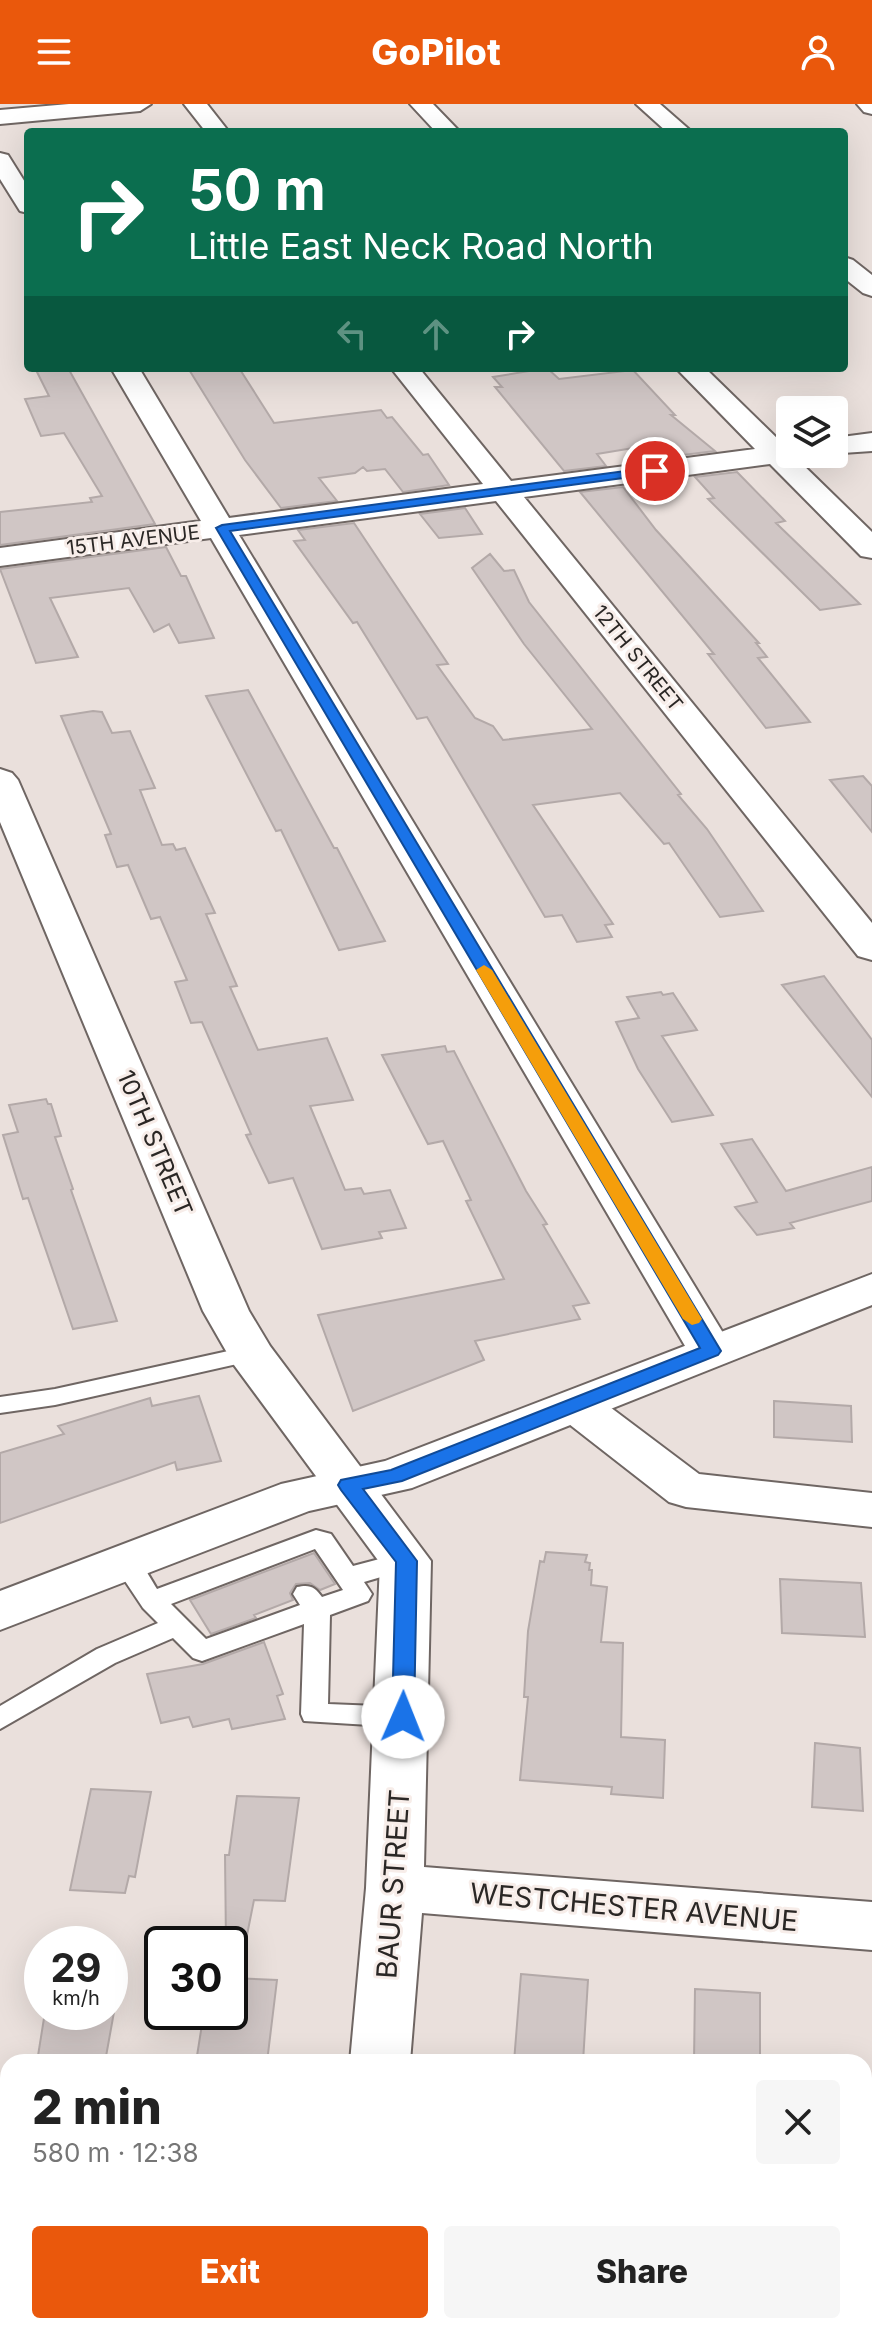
<!DOCTYPE html>
<html lang="en">
<head>
<meta charset="utf-8">
<style>
	body { margin:0; font-family:Inter,sans-serif; background:#f6f6f6; color:#222; height:100vh; display:flex; flex-direction:column; font-size:30px; white-space:nowrap }
	* { box-sizing:border-box; margin:0 }
	p { font-size:26px; color:#767676 }
	.icon { flex:none; width:44px; height:44px; fill:none; stroke:currentColor; stroke-width:2; stroke-linecap:round; stroke-linejoin:round }
	.map { position:relative; flex:1; overflow:hidden }
	.panel { position:absolute; left:0px; top:1950px; width:872px; height:280px; display:flex; flex-direction:column; background:#fff; border-radius:24px 24px 0 0; box-shadow:0 8px 32px #0002 }
	.panel>* { flex:none }
	.hud { position:absolute; left:24px; top:24px; width:824px; height:244px; border-radius:8px; box-shadow:0 8px 32px #0002; background:#0b6e4f; color:#fff; overflow:hidden }
	.buttons { position:absolute; left:776px; top:292px; display:grid; gap:16px }
	.buttons a { display:grid; place-items:center; width:72px; height:72px; border-radius:8px; background:#fff; box-shadow:0 8px 32px #0002; font-size:40px }
	.speed { position:absolute; left:24px; top:1822px; display:flex; gap:16px; font-size:40px; font-weight:700; text-align:center }
	.speed>* { display:grid; place-content:center; width:104px; height:104px; border-radius:50%; background:#fff; box-shadow:0 8px 32px #0002; line-height:1 }
	.speed small { font-size:20px; font-weight:400 }
	.speed .limit { border:4px solid #111; border-radius:12px; background:#fff; color:#111 }
	.pin { position:absolute; display:grid; place-items:center; width:68px; height:68px; color:#fff; margin:-34px; border:4px solid #fff; border-radius:50%; box-shadow:0 2px 8px #0007 }
	.me { position:absolute; width:88px; margin:-44px; rotate:1deg; stroke-linejoin:round; filter:drop-shadow(0 0 6px #0008) }
	.turn { display:flex; align-items:center; gap:28px; height:168px; padding:0 32px; font-size:36px }
	.turn .icon { width:104px; height:104px; stroke-width:2.5 }
	.turn b { display:block; font-size:56px; line-height:68px }
	.lanes { display:flex; align-items:center; height:76px; padding:0 32px; background:#0003; justify-content:center; gap:40px; direction:ltr }
	.lanes .off { opacity:.35 }
	.round { display:grid; place-items:center; flex:none; width:84px; height:84px; border-radius:8px; background:#f6f6f6 }
	.head { display:flex; align-items:center; justify-content:space-between; height:136px; padding:0 32px }
	h1 { font-size:48px; font-weight:800; line-height:60px }
	.button { display:flex; gap:16px; margin-top:auto; padding:16px 32px }
	.button a { flex:1; height:92px; border-radius:8px; background:#ea580c; color:#fff; font-size:32px; font-weight:800; line-height:92px; text-align:center }
	.button a+a { background:#f6f6f6; color:#222 }
	header { display:flex; justify-content:space-between; align-items:center; height:104px; padding:0 32px; background:#ea580c; color:#fff; font-size:36px; font-weight:800 }
	.map>svg:first-child { display:block }
	.building { fill:#d0c6c5; stroke:#b3a9a8; stroke-width:2 }
	.lines { fill:none; stroke-linecap:round; stroke-linejoin:round }
	.service-casing { stroke:#6f6663; stroke-width:4 }
	.minor-casing { stroke:#6f6663; stroke-width:4 }
	.secondary-casing { stroke:#6f6663; stroke-width:4 }
	.service { fill:#fff; fill-rule:evenodd }
	.minor { fill:#fff; fill-rule:evenodd }
	.secondary { fill:#fff; fill-rule:evenodd }
	.route { fill:#1a73e8; stroke:#114b97; stroke-width:2 }
	.slow { fill:#f59e0b }
	.labels { text-anchor:middle; dominant-baseline:central; stroke-width:6; stroke-linejoin:round; paint-order:stroke }
	.far-street-label { font-size:20px; fill:#2a2725; stroke:#f7ede9 }
	.street-label { font-size:24px; fill:#2a2725; stroke:#f7ede9 }
	.near-street-label { font-size:28px; fill:#2a2725; stroke:#f7ede9 }
</style>
</head>
<body>
<header><svg class="icon" aria-label="menu" viewBox="0 0 24 24"><path d="M4 6h16M4 12h16M4 18h16"/></svg>GoPilot<svg class="icon" aria-label="person" viewBox="0 0 24 24"><circle cx="12" cy="8" r="4"/><path d="M4 21q1-7 8-7t8 7"/></svg></header>
<div class="map">
<svg width="872" height="2230" viewBox="0 0 872 2230">
	<rect width="100%" height="100%" fill="#eae0dc"/>
	<path class="building" d="M35,264H68L155,420L0,441V408L92,398L90,394L102,392L64,329L41,332L25,295L49,292Z
		M188,264H239L274,319L381,306L387,314L392,313L423,351L428,350L449,381L403,388L385,365L367,367L363,363L355,369L319,374L337,397L281,404L245,356Z
		M547,264L559,275L633,266L675,311H671L715,347L675,352L663,339L597,350L606,362L564,367L495,283H502L493,273Z
		M737,368L785,417L776,419L860,500L820,506L708,395L714,394L695,373Z
		M623,383L656,426L759,539H756L767,553L758,554L810,618L766,624L708,550H714L580,388Z
		M465,404L482,430L439,434L420,410Z
		M354,419L448,560L437,561L475,614L493,622L503,636L592,625L524,540L472,464L490,450L504,467L514,466L529,498L681,690L678,691L707,725L763,807L720,813L669,739L664,740L620,689L533,701L613,820L605,821L612,833L577,838L562,811L545,813L427,613L417,615L357,518L353,519L294,437L305,436L298,426Z
		M166,443L181,472H186L214,534L179,539L169,520L154,528L129,484L50,494L78,553L36,559L0,465Z
		M248,586L334,744H337L385,837L339,846L281,726L276,727L206,592Z
		M93,607L102,608L112,629L130,627L155,684L140,686L162,741L173,740L176,746L185,744L215,809L206,810L237,882L230,883L258,946L327,934L353,996L310,1002L345,1086L361,1084L364,1090L390,1086L406,1124L379,1128L382,1134L322,1145L293,1074L269,1079L246,1031L251,1030L202,918L191,919L175,878L187,876L160,813L151,815L128,761L117,763L105,731L111,730L61,612Z
		M863,672L872,682V728L830,676Z
		M824,872L872,936V993L782,881Z
		M661,888L663,891L673,889L697,926L662,932L713,1011L672,1018L638,965L616,918L639,914L627,893Z
		M445,942L447,948L454,947L526,1087L547,1120L543,1121L589,1199L573,1202L580,1215L475,1237L484,1256L353,1307L318,1211L504,1175L466,1097L471,1096L443,1037L428,1040L382,951Z
		M46,995L48,1000H51L61,1032L55,1033L73,1085L71,1086L117,1217L73,1225L28,1094L23,1095L3,1031L18,1028L9,1001Z
		M752,1035L786,1087L872,1063V1097L790,1119L794,1124L757,1131L735,1103L757,1098L721,1040Z
		M199,1292L221,1357L177,1366L175,1358L0,1419V1349L64,1330L58,1322L150,1294L152,1302Z
		M774,1297L851,1302L852,1338L774,1333Z
		M546,1448L587,1451L585,1458L590,1459L589,1466H592L591,1481L607,1483L601,1538L623,1539L621,1633L665,1636L663,1694L611,1690L612,1683L520,1676L528,1593H524L528,1527L540,1457L544,1458Z
		M314,1449L335,1480L320,1486L310,1479L296,1480L290,1489L293,1496L254,1511L256,1514L211,1530L190,1496Z
		M780,1475L861,1479L865,1533L782,1529Z
		M264,1538L283,1590L277,1592L285,1615L232,1625L229,1615L193,1623L189,1613L161,1619L147,1570L203,1560Z
		M815,1639L860,1644L863,1707L812,1703Z
		M91,1685L151,1688L135,1773L129,1772L125,1789L70,1786Z
		M237,1692L299,1694L285,1797L254,1796L240,1866L230,1865V1840H226L225,1751H229Z
		M521,1870L588,1876L583,1958H514Z
		M230,1874L277,1876L267,1958H196L204,1908H230Z
		M695,1885L760,1889V1958H694Z
		M45,1908H114L105,1958H37Z"/>
	<g class="lines">
		<defs>
			<path id="service" d="M251,1242L259,1245L263,1250L259,1255L55,1301L0,1309V1293L55,1285Z
				M316,1426L331,1430L353,1462L406,1448L415,1451L419,1457L415,1463L364,1478L372,1490L368,1497L330,1511L328,1600L402,1603L412,1606L415,1613L412,1620L402,1623L304,1617L301,1610L304,1520L202,1557L193,1554L173,1534L115,1559L0,1625V1602L97,1545L158,1519L143,1504L113,1459L117,1453C138,1446 147,1469 157,1485ZM315,1445L343,1486L322,1493C315,1483 310,1480 297,1483L293,1490L300,1501L206,1535L171,1500Z"/>
			<path id="minor" d="M69,0H151L140,7L0,20V6Z
				M184,0H207L229,28H206Z
				M410,0H433L460,28H436Z
				M636,0H660L692,28H667Z
				M857,0H872V10L864,8Z
				M0,49L8,51L28,83V109L20,107L0,75Z
				M844,153L853,156L872,171V192L863,189L844,174Z
				M111,264H139L229,414L483,380L391,264H419L511,377L755,345L676,264H705L784,341L790,340V350H804L798,356L872,428V454L861,452L770,360L524,393L872,819V856L858,852L496,397L239,431L734,1247L727,1258L711,1262L695,1258L688,1247L211,434L0,462V444L201,417Z
				M872,329V347L828,350H834V334Z
				M0,665L12,669L18,676L249,1207L270,1242L431,1457L424,1763L872,1798V1846L422,1809L410,1958H350L366,1784L380,1459L234,1261L203,1207L0,718Z
				M577,1286L594,1291L699,1370L872,1389V1423L686,1403L669,1398L560,1313L553,1302L560,1291Z
				M324,2222H390L389,2230H323Z"/>
			<path id="secondary" d="M872,1170V1201L412,1384L309,1407L0,1526V1487L281,1380L385,1357Z"/>
		</defs>
		<use href="#service" class="service-casing"/>
		<use href="#minor" class="minor-casing"/>
		<use href="#secondary" class="secondary-casing"/>
		<use href="#service" class="service"/>
		<use href="#minor" class="minor"/>
		<use href="#secondary" class="secondary"/>
	</g>
	<path class="route" d="M655,363L661,367L660,369L230,427L721,1247L718,1251L402,1377L363,1385L417,1457L414,1613L411,1619L403,1621L395,1619L392,1613L396,1458L341,1386L338,1381L341,1376L391,1366L700,1244L216,424L222,421Z"/>
	<path class="slow" d="M484,861L492,866L702,1215L699,1219L692,1221L683,1215L476,866Z"/>
	<g class="labels">
		<g class="far-street-label">
			<text transform="translate(133 436) rotate(-7)">15TH AVENUE</text>
			<text transform="translate(638 554) rotate(51)">12TH STREET</text>
		</g>
		<g class="street-label">
			<text transform="translate(155 1039) rotate(67)">10TH STREET</text>
		</g>
		<g class="near-street-label">
			<text transform="translate(393 1780) rotate(-86)">BAUR STREET</text>
			<text transform="translate(634 1803) rotate(5)">WESTCHESTER AVENUE</text>
		</g>
	</g>
</svg>
<div class="buttons">
<a><svg class="icon" aria-label="layers" viewBox="0 0 24 24"><path d="M12 4l9 5-9 5-9-5zM3 14l9 5 9-5"/></svg></a>
</div>
<div class="speed"><div>29<small>km/h</small></div><div class="limit">30</div></div>
<div class="pin" style="left:655px;top:367px;background:#d93025"><svg class="icon" aria-label="arrive" viewBox="0 0 24 24"><path d="M6 21V4h12l-3 4 3 4H6"/></svg></div>
<svg class="me" style="left:403px;top:1613px" viewBox="-20 -20 40 40"><circle r="19" fill="#fff"/><path d="M0-13L10 11 0 6-10 11z" fill="#1a73e8"/></svg>
<div class="hud">
<div class="turn"><svg class="icon" aria-label="right" viewBox="0 0 24 24"><path d="M7 20v-9h11M14 6l5 5-5 5"/></svg><div><b>50 m</b>Little East Neck Road North</div></div>
<div class="lanes"><svg class="icon off" aria-label="left" viewBox="0 0 24 24"><path d="M17 20v-9H6M10 6l-5 5 5 5"/></svg><svg class="icon off" aria-label="ahead" viewBox="0 0 24 24"><path d="M12 20V5M6 11l6-6 6 6"/></svg><svg class="icon" aria-label="right" viewBox="0 0 24 24"><path d="M7 20v-9h11M14 6l5 5-5 5"/></svg></div>
</div>
<section class="panel">
<div class="head"><div><h1>2 min</h1><p>580 m · 12:38</p></div><a class="round"><svg class="icon" aria-label="close" viewBox="0 0 24 24"><path d="M6 6l12 12M18 6L6 18"/></svg></a></div>
<div class="button"><a>Exit</a><a>Share</a></div>
</section>
</div>
</body>
</html>
